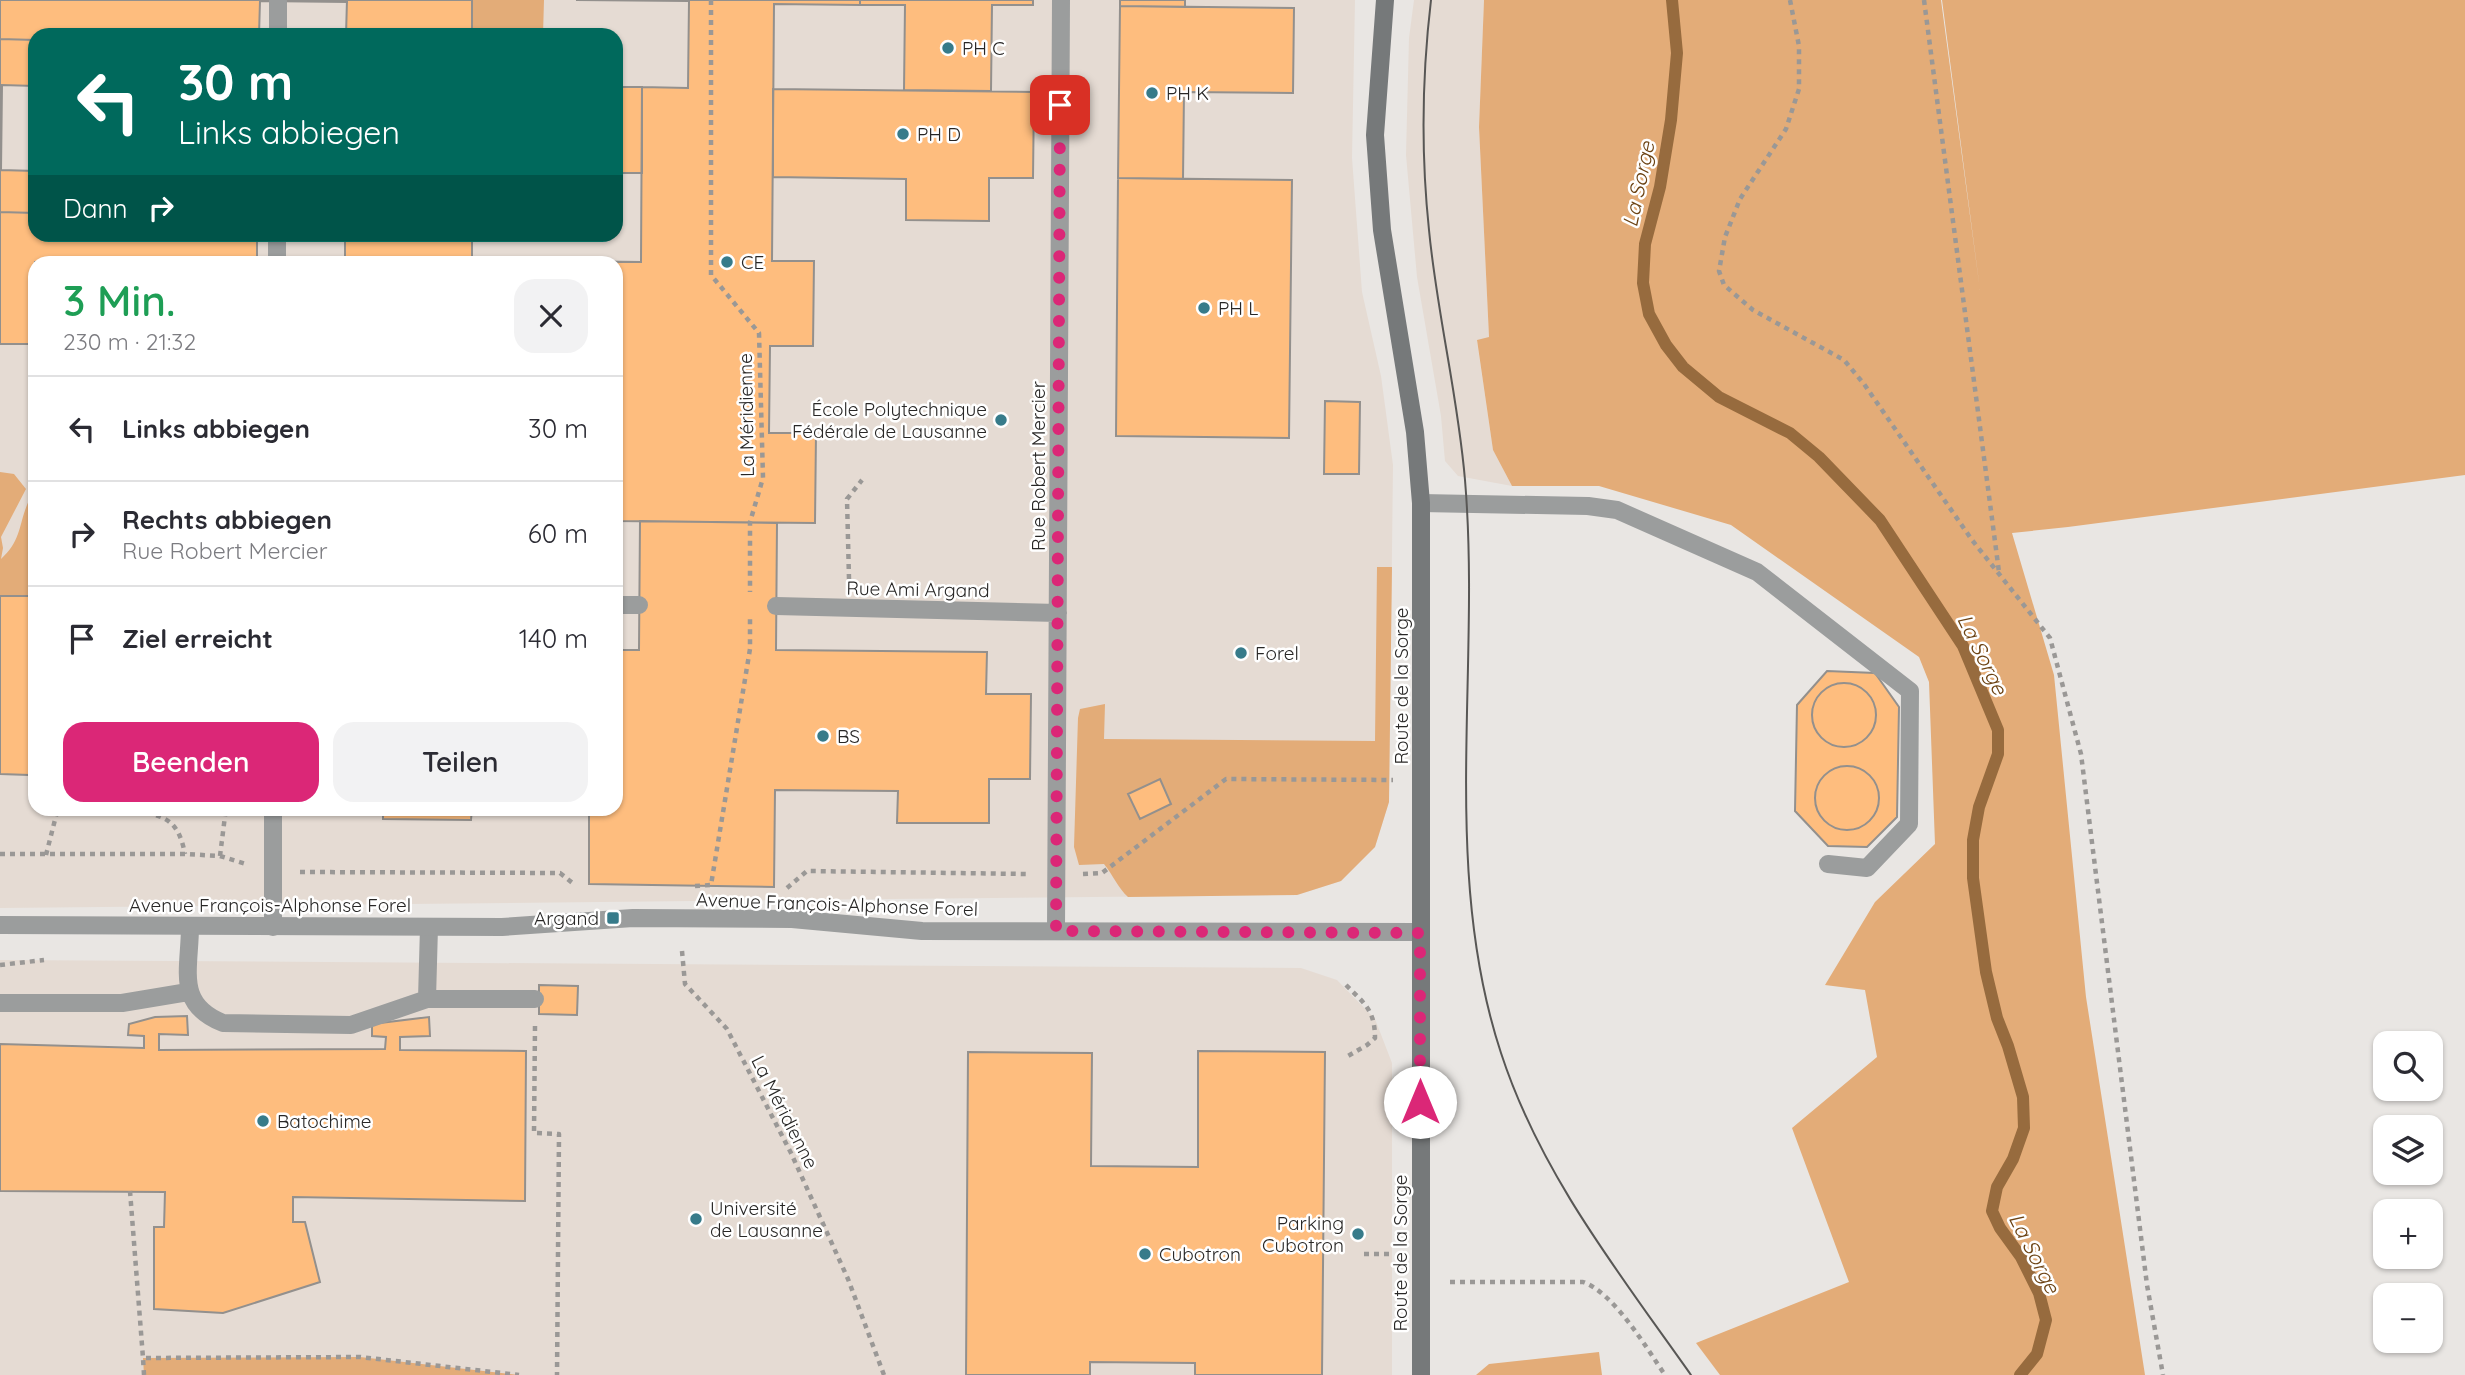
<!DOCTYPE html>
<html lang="de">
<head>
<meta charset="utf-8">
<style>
	body { margin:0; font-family:Quicksand,sans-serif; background:#f2f2f3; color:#2b2b33; height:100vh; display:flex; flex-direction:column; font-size:26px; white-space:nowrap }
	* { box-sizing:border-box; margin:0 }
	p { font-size:23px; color:#7c7c81 }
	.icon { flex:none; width:38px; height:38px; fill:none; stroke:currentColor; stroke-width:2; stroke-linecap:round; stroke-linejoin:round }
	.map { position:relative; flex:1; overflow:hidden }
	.panel { position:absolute; left:28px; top:256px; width:595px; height:560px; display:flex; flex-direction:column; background:#fff; border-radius:21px; box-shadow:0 2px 5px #0004 }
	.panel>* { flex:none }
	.hud { position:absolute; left:28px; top:28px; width:595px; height:214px; border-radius:21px; box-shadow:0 2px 5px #0004; background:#00695c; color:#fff; overflow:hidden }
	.tools { position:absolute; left:2373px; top:1031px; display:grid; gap:14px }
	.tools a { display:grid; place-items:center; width:70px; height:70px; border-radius:14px; background:#fff; box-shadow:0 2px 5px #0004; font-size:35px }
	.pin { position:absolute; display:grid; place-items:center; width:60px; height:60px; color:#fff; margin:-30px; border-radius:14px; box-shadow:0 4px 10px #0006 }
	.me { position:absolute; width:77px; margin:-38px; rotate:0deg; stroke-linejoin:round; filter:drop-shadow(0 0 5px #0008) }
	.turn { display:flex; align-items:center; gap:24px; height:147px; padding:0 35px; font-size:32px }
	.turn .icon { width:91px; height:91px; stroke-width:2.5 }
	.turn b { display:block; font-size:49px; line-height:60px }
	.then { display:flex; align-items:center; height:66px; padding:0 35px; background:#0003; gap:14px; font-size:26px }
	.round { display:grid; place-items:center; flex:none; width:74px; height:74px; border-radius:21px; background:#f2f2f3 }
	.headline { display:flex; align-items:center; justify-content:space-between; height:119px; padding:0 35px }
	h1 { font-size:42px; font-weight:600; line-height:52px; color:#1e9e55 }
	.button { display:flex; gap:14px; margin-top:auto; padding:14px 35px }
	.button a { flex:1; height:80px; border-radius:21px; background:#db2777; color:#fff; font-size:28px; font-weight:600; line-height:80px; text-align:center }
	.button a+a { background:#f2f2f3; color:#2b2b33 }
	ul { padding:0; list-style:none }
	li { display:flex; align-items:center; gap:21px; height:105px; padding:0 35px; border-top:2px solid #e1e1e2 }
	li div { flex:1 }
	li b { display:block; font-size:26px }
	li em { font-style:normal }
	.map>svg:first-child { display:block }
	.built { fill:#e5dbd3; fill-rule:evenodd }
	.green { fill:#e3ac78 }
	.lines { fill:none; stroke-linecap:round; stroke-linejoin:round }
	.stream { stroke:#976b3e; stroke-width:12 }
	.building { fill:#febd7e; stroke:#93908d; stroke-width:2 }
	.path { stroke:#9a9896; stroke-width:4.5; stroke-dasharray:5 5; stroke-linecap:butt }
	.lane { stroke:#9b9d9d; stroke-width:18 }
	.street { stroke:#9b9d9d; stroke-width:18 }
	.secondary { stroke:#76797a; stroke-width:18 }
	.tram { stroke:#585755; stroke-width:2 }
	.route { stroke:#db2777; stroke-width:12; stroke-dasharray:0 21.6 }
	.poi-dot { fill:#377b8a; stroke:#fff; stroke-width:2.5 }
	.labels { text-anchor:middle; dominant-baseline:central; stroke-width:5; stroke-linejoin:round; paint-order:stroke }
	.poi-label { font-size:19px; fill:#282726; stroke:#fff; text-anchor:start }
	.street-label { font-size:19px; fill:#282726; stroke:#fff }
	.water-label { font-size:21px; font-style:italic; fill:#6c4212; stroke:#fff }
</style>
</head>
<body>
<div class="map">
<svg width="2465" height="1375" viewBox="0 0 2465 1375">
	<rect width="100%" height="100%" fill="#e9e6e3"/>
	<path class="built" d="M0,0H1355L1352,158L1362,292L1381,376L1393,465L1389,802L1375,847L1341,881L1297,895L0,908ZM35,35H616V234H35ZM35,262H616V808H35Z
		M1414,0H1484L1479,127L1489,338L1477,341L1493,450L1512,486L1458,476L1445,461L1441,416L1417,277L1406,155L1409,38Z
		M0,960L1301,968L1337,980L1375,1019L1392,1063V1375H0Z"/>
	<path class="green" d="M472,0H544L543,35H472Z
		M1484,0H1941L1980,290L1942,0H2465V475L2068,527L2012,533L2054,675L2086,997L2145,1375H1720L1696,1343L1849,1282L1792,1128L1877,1057L1865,990L1825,985L1875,902L1935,844L1929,682L1919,657L1731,525L1599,486H1512L1493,450L1477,340L1489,337L1479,127Z
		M0,472L14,474L26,489L1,537L3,548L1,559C22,540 18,525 29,500L35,501V596H0Z
		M1377,567H1392L1389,802L1375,847L1341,881L1297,895L1128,897C1118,888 1113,875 1104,864L1079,865L1074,847L1078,718L1080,709L1105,704L1104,739L1375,741Z
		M1599,1352L1602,1375H1476L1489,1364Z
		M360,1357L519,1375H144L143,1358Z"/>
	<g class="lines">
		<path class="stream" d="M1672,0L1677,53L1671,120L1660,187L1645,244L1643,283L1649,314L1666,345L1683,367L1719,397L1790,433L1819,457L1880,520L1963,646L1998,730V754L1979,807L1973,840V878L1986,972L1997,1018L2008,1046L2023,1097L2024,1128L2013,1159L1997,1187L1992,1211L2000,1228L2021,1257L2039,1293L2046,1320L2037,1354L2020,1375"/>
	</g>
	<path class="building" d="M0,0H347V2L260,1L259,35H35V40L0,39Z
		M347,0H472V35H346Z
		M576,0H860V5L774,4L772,261H814L813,346H770L769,433H816L815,523L616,521V262L558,261L641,262L642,87L688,88L689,1Z
		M860,0H1033V5H992L991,91L904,90L905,5H860Z
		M1120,0H1185V7L1120,6Z
		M1120,6L1294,8L1293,93L1184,92L1183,179L1118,178Z
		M0,39L35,40V86L2,85L1,170L35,171V213L0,212Z
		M616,87H642V173H616Z
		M773,89L1034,92L1033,178H989V221L906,220V179L773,177Z
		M1118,178L1292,180L1289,438L1116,436Z
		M0,212L35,213V234H257V258L345,259V262H35V344H0Z
		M345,234H472V260L345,259Z
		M345,259L558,261V262H345Z
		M1325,401L1360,402L1359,474H1324Z
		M640,521L777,523L776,650L987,652L986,694H1031L1030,779H989V823H897L898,791L775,790L774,887L589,884V808H616V650H639Z
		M0,596H35V783H29V775L0,774Z
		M1827,671L1875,673L1899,707L1897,817L1867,847L1828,846L1795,811L1797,705Z
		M1812 715a32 32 0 1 1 64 0a32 32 0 1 1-64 0Z
		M1815 798a32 32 0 1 1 64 0a32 32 0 1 1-64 0Z
		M1160,779L1171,804L1140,819L1128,794Z
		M383,808H472L471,820L383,819Z
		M539,985L578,986L577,1015L539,1014Z
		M187,1016L188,1035L159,1034V1050L385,1049L386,1037L372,1036V1024L429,1017L430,1036L400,1037V1050L526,1051L525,1201L293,1197V1222H305L320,1282L223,1313L154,1309V1227H164L165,1192L0,1191V1044L144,1048V1036L128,1035L129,1024L155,1017Z
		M1198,1051L1325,1052L1322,1375H1195V1363L1090,1362V1375H966L968,1052L1092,1053L1091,1166L1198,1167Z"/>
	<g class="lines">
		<path class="path" d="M711,0V275L759,333L763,478L750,522V592
			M1790,0L1799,46V89L1786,129L1740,199L1725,237L1719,271L1724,285L1753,310L1844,360L1864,384L1972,540L2050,638L2081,754L2147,1285L2163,1375
			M1924,0L1999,572
			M849,579L847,499L862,480
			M127,808C161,817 177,814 185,854
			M0,854H185L220,856L246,864
			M46,855L58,808
			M220,856L226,808
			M300,872L560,873L575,885
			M1083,874L1102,873L1226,779L1393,780
			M695,886L711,885L750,649V618
			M787,888L807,871L1027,874
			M682,951L685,984L727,1029L791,1153L848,1279L884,1375
			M0,965L44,960
			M1346,985C1364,1003 1375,1010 1375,1038L1367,1045L1348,1056
			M535,1026L534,1133L559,1134L557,1375
			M130,1191L143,1358
			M1364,1254H1392
			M1450,1282H1583C1614,1293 1646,1347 1665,1375
			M144,1375L143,1358L360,1357L519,1375"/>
		<path class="lane" d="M278,35V2
			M277,258V234
			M1421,503L1588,506L1617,510L1757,572L1910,691L1909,824L1867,868L1828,864
			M616,605H639
			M776,606L1058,613
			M190,926C190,969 175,1004 223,1023L351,1025L427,999
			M273,927V808
			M429,927L427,999H535
			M1056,931L1061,0
			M0,1003H122L188,992"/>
		<path class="street" d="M0,925L502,927L633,918L792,919L922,931L1421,932"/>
		<path class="secondary" d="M1385,0L1375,135L1382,230L1415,432L1421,503V1375"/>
		<path class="tram" d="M1431,0C1422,76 1421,154 1429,230C1437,314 1458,396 1465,480C1481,670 1440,868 1501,1053C1540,1173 1619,1273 1691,1375"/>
	</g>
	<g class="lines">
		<path class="route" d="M1060,105L1056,931L1420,933V1102"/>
	</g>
	<g class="poi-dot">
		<circle cx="948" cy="48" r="7"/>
		<circle cx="1152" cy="93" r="7"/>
		<circle cx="903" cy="134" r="7"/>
		<circle cx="727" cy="262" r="7"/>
		<circle cx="1204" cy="308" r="7"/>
		<circle cx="1001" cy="420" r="7"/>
		<circle cx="1241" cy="653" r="7"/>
		<circle cx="823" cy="736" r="7"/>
		<rect x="606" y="911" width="14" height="14" rx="3.5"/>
		<circle cx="263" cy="1121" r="7"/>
		<circle cx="696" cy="1219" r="7"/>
		<circle cx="1358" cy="1234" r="7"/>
		<circle cx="1145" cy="1254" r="7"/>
	</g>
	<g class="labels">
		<g class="poi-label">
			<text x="962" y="48">PH C</text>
			<text x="1166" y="93">PH K</text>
			<text x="917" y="134">PH D</text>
			<text x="741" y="262">CE</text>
			<text x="1218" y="308">PH L</text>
			<text x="987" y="409" text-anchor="end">École Polytechnique<tspan x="987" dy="22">Fédérale de Lausanne</tspan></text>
			<text x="1255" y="653">Forel</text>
			<text x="837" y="736">BS</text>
			<text x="599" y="918" text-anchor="end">Argand</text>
			<text x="277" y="1121">Batochime</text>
			<text x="710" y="1208">Université<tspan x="710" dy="22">de Lausanne</tspan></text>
			<text x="1344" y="1223" text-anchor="end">Parking<tspan x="1344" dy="22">Cubotron</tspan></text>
			<text x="1159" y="1254">Cubotron</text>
		</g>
		<g class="street-label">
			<text transform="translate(746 415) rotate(-91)">La Méridienne</text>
			<text transform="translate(1038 466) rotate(-90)">Rue Robert Mercier</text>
			<text transform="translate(918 589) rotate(1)">Rue Ami Argand</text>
			<text transform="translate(1401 686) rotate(-90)">Route de la Sorge</text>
			<text transform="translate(837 904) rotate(2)">Avenue François-Alphonse Forel</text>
			<text x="270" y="905">Avenue François-Alphonse Forel</text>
			<text transform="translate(785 1112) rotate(63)">La Méridienne</text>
			<text transform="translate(1400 1253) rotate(-90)">Route de la Sorge</text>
		</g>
		<g class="water-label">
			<text transform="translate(1638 184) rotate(-78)">La Sorge</text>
			<text transform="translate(1983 654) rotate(64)">La Sorge</text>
			<text transform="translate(2035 1253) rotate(63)">La Sorge</text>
		</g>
	</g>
</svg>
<div class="tools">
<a><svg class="icon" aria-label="search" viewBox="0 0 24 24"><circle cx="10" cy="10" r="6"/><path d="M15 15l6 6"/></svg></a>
<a><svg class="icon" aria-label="layers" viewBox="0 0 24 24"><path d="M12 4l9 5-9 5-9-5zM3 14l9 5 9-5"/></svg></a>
<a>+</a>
<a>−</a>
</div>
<div class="pin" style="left:1060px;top:105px;background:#d93025"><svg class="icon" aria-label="arrive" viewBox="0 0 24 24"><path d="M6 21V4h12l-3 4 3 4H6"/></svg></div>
<svg class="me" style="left:1420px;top:1102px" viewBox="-20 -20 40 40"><circle r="19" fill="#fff"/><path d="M0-13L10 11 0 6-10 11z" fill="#db2777"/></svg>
<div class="hud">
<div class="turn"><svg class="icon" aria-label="left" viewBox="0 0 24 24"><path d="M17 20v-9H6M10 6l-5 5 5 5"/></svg><div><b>30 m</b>Links abbiegen</div></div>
<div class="then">Dann<svg class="icon" aria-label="right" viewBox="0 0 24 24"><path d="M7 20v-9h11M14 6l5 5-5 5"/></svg></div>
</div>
<section class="panel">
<div class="headline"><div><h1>3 Min.</h1><p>230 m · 21:32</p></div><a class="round"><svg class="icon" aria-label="close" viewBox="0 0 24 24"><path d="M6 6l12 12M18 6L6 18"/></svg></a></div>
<ul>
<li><svg class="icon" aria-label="left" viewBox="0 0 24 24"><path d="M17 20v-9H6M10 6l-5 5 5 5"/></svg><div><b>Links abbiegen</b></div><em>30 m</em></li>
<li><svg class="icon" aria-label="right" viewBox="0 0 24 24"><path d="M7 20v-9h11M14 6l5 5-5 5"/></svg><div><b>Rechts abbiegen</b><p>Rue Robert Mercier</p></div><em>60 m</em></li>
<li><svg class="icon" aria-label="arrive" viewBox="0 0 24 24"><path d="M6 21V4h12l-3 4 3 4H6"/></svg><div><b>Ziel erreicht</b></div><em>140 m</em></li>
</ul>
<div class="button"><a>Beenden</a><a>Teilen</a></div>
</section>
</div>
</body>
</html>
